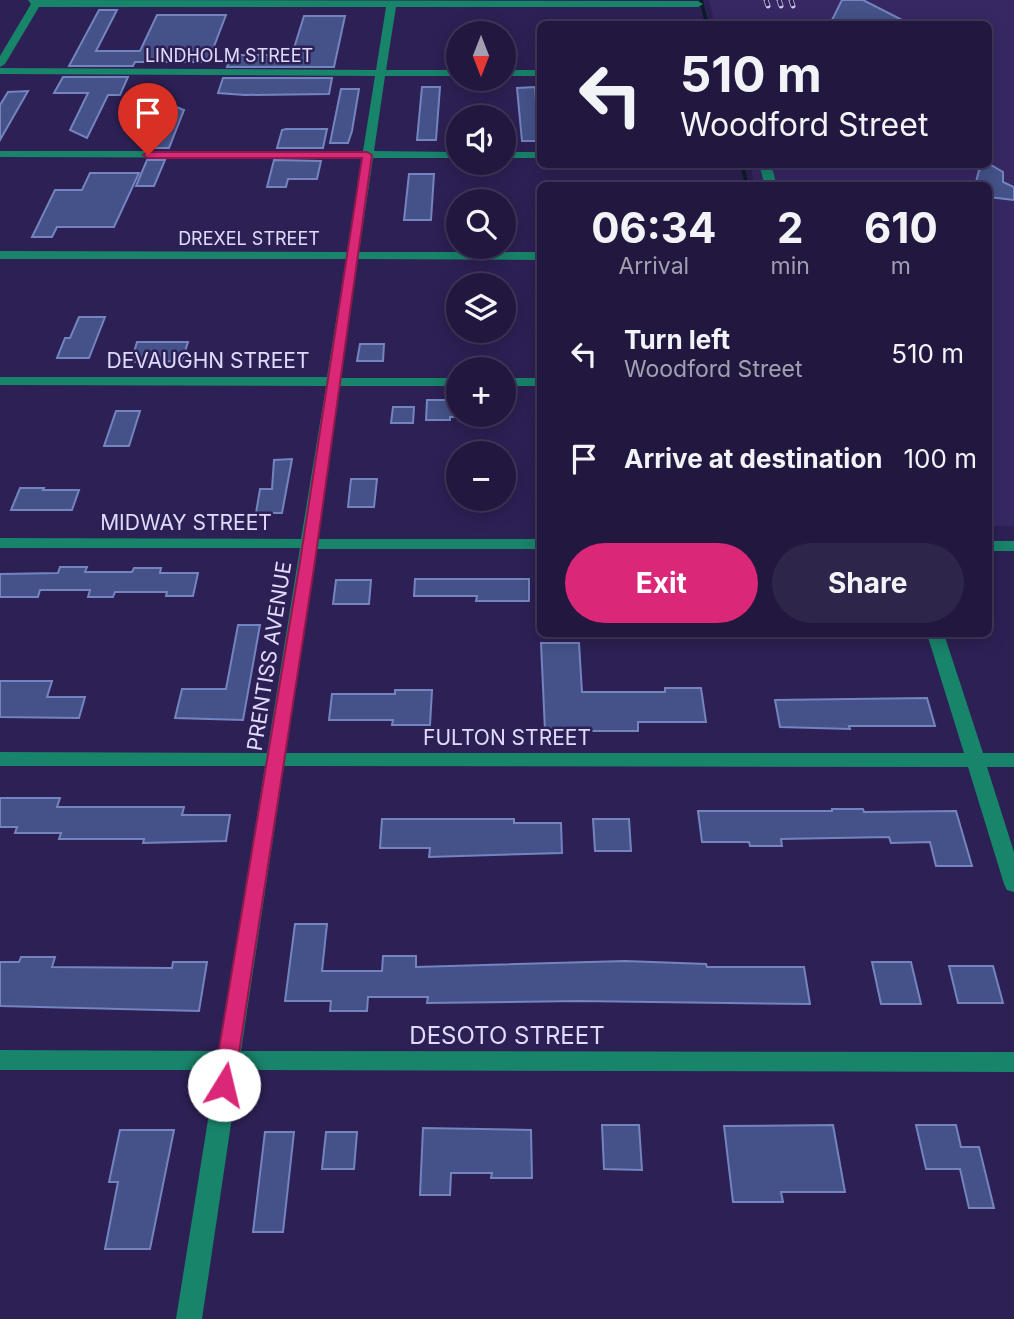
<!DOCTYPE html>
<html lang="en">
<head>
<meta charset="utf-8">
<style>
	body { margin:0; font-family:Inter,sans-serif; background:#2e254a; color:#f1f3f6; height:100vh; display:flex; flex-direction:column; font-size:26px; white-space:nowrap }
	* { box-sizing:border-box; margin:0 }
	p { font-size:23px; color:#a2a0b0 }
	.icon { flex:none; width:38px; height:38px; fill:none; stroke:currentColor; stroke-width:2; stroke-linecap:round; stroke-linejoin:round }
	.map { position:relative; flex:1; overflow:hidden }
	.drawer { position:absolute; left:537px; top:182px; width:455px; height:455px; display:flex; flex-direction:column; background:#22183f; border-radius:10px; box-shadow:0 4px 18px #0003,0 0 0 2px #3f3759 }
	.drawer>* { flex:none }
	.top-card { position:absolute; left:537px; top:21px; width:455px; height:147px; border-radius:10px; box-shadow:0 4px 18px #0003,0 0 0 2px #3f3759; background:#22183f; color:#f1f3f6; overflow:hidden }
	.needle { width:46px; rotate:180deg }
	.buttons { position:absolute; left:446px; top:21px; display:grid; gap:14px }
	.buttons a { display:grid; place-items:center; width:70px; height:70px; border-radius:50%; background:#22183f; box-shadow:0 4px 18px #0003,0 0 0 2px #3f3759; font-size:35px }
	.pin { position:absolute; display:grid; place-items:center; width:60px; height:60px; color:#fff; margin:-72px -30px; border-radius:50% 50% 50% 0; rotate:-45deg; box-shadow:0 0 7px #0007 }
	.pin .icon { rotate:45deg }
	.me { position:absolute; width:77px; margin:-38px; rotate:9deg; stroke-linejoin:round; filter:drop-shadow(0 0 5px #0008) }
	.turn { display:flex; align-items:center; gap:24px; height:147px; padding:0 28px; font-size:32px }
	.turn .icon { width:91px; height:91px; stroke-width:2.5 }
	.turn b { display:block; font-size:49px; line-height:60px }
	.eta { display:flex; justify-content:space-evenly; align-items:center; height:119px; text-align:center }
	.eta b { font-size:42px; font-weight:700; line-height:49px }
	.cta { display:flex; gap:14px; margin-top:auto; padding:14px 28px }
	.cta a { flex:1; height:80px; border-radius:42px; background:#db2777; color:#fff; font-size:28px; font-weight:700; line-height:80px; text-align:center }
	.cta a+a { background:#2e254a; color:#f1f3f6 }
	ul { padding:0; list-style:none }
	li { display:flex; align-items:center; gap:21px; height:105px; padding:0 28px }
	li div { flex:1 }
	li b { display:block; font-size:26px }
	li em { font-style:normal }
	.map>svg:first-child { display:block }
	.built { fill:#372864 }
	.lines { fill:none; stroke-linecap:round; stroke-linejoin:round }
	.stream { stroke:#081d27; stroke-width:3.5 }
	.building { fill:#445289; stroke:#7384bf; stroke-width:2 }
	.minor { fill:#18846a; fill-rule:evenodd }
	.rail-casing { stroke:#cbc5e9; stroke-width:5 }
	.rail { stroke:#2d2054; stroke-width:3.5; stroke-dasharray:10; stroke-linecap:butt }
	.route { fill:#db2777; stroke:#8e194d; stroke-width:2 }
	.labels { text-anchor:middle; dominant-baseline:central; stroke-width:5; stroke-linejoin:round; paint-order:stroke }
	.far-street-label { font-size:18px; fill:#e0dbfd; stroke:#2d2054 }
	.street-label { font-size:21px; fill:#e0dbfd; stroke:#2d2054 }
	.near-street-label { font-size:24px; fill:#e0dbfd; stroke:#2d2054 }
</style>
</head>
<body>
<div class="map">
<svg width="1014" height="1319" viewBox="0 0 1014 1319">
	<rect width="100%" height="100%" fill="#2d2054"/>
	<path class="built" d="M709,0H1014V526H989V186L755,185L750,165L989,164V24H715Z"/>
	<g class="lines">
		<path class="stream" d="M701,0L707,24
			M742,164L747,186"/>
	</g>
	<path class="building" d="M842,0H863L910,24H830Z
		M99,10H117L96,51H140L157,15H226L208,62H135L133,66H69Z
		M304,16H345L334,67H227L231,55H282L284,48H294Z
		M63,77H128L120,95H108L87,138L70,130L88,93H54Z
		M223,78H332L329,94L245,95L218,93Z
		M422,87H440L436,140H417Z
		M535,87L539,141H522L517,88Z
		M341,89H359L352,131L348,143H330Z
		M28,91L0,140V105L8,92Z
		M169,104L184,110L169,148H151Z
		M286,129H327L323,148H277L282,130Z
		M147,160H165L154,186H136Z
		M274,160L321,161L317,179H288L286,187H267Z
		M991,165L1003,172V182L1014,187V200L989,197V186H975L979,170Z
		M90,173H139L114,227H57L52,237H32L55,190H82Z
		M409,174H434L431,220H404Z
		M79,317H105L89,358H57L65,338H70Z
		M137,342H188L182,361L131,362Z
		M360,344H384L383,361H357Z
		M427,400H458V417H450V420H426Z
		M393,407H414L413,423H391Z
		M116,411H140L129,446H104Z
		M292,459L282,513H256L260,489H272L274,460Z
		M351,479H377L374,507H348Z
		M20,488H44L43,490H79L72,510H11Z
		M60,567H87L85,572H132L134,568H161L160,573H198L193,596H166L167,592H115L113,597H88L90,590H40L38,597H0V574L58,573Z
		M415,579H529V601H476L477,596H414Z
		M336,580H371L369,604H333Z
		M238,625H260L243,720L175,718L182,689H226Z
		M541,643H579L582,692H665V688H701L706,722H638V731H545Z
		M0,681H52L47,697H85L79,718L0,717Z
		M395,690H432L430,725H392L393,720H329L332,694H395Z
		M927,698L935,726H849L850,729L780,727L775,700Z
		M0,798H60L57,807H184L182,815H230L226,841L143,843L144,839H59L61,833H15L17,827H0Z
		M832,809H863L864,812L956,811L972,866H936L930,842L891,843L889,837L781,839L782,846H750L749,842H702L698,811H832Z
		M382,819H514V823H561L562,853L429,857L430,848H380Z
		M593,819H629L631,851H595Z
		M295,924H327L322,971H382L383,956H416V967L625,961L706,964L707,967H804L810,1004L578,1001L427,1003L428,997H368L367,1011H330L331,1001H285Z
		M21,957H55L52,967L172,968L173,962H207L199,1011L0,1006V962H19Z
		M872,962H911L921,1004H881Z
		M949,966H993L1003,1003H958Z
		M602,1125H639L642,1170L604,1169Z
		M833,1125L845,1192H781L783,1202H733L724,1126Z
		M916,1125H956L961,1147H979L994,1208H969L960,1169H926Z
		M423,1128L531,1130L532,1178H491L492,1173H451L450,1195H420Z
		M120,1130H174L150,1249H105L118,1182H109Z
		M265,1132H294L283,1232H253Z
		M326,1132H357L354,1169H322Z"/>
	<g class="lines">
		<path class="minor" d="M28,0L698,1L703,4L698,7H396L386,70H458V76H385L374,151L458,152V158H373L359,252H541V260L358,259L341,378H458V386H340L317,539H541V549H316L286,753H964L927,634H944L983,753H1014V767H987L1014,852V892L1007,890L1004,884L968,767L284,766L241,1051L1014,1052V1072L239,1070L202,1319H176L216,1070H0V1050L219,1051L265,766H0V752L267,753L300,548H0V538L301,539L326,386L0,385V377H327L346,259H0V251L347,252L362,158L0,157V151H363L375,76L0,74V68L376,70L386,7H39L5,64L0,67V56L31,4Z
			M504,70H541V76H504Z
			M504,152H541V158H504Z
			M759,164H771L777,186H765Z
			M504,378H541V386H504Z
			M989,541H1014V551H989Z"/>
		<defs>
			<path id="rail" d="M766,0L768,6
				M779,0L781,6
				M791,0L793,6"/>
		</defs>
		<use href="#rail" class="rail-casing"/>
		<use href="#rail" class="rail"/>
	</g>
	<path class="route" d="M367,152L372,155L314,568L234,1085L231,1092L224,1094L216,1092L213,1085L299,568L362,158H148L143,155L148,152Z"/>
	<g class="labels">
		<g class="far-street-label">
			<text x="229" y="55">LINDHOLM STREET</text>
			<text x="249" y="238">DREXEL STREET</text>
		</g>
		<g class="street-label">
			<text x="208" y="360">DEVAUGHN STREET</text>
			<text x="186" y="522">MIDWAY STREET</text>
			<text transform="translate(269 656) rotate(-81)">PRENTISS AVENUE</text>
			<text x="507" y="737">FULTON STREET</text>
		</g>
		<g class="near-street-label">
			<text x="507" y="1035">DESOTO STREET</text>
		</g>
	</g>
</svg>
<div class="buttons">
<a><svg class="needle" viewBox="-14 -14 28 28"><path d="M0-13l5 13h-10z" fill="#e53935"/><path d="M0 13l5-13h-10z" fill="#a2a0b0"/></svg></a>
<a><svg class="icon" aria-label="sound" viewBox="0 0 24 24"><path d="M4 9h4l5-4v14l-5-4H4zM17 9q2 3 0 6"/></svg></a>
<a><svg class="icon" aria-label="search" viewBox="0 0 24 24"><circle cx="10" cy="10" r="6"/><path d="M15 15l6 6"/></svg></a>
<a><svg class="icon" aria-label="layers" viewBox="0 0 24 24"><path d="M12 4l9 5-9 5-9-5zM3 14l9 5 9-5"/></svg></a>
<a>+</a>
<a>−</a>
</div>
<div class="pin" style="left:148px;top:155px;background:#d93025"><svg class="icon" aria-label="arrive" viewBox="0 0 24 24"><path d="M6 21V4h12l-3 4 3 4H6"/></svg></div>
<svg class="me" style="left:224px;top:1085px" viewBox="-20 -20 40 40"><circle r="19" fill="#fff"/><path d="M0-13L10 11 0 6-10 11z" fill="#db2777"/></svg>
<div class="top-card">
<div class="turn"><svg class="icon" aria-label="left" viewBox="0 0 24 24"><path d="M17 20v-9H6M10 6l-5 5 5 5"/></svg><div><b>510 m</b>Woodford Street</div></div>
</div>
<section class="drawer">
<div class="eta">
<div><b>06:34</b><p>Arrival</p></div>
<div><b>2</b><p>min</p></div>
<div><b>610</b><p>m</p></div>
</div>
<ul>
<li><svg class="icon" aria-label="left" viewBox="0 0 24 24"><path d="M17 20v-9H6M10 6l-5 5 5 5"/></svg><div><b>Turn left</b><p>Woodford Street</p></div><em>510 m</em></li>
<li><svg class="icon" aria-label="arrive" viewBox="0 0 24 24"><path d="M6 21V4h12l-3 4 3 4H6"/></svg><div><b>Arrive at destination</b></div><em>100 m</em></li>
</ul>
<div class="cta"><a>Exit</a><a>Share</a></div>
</section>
</div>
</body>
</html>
